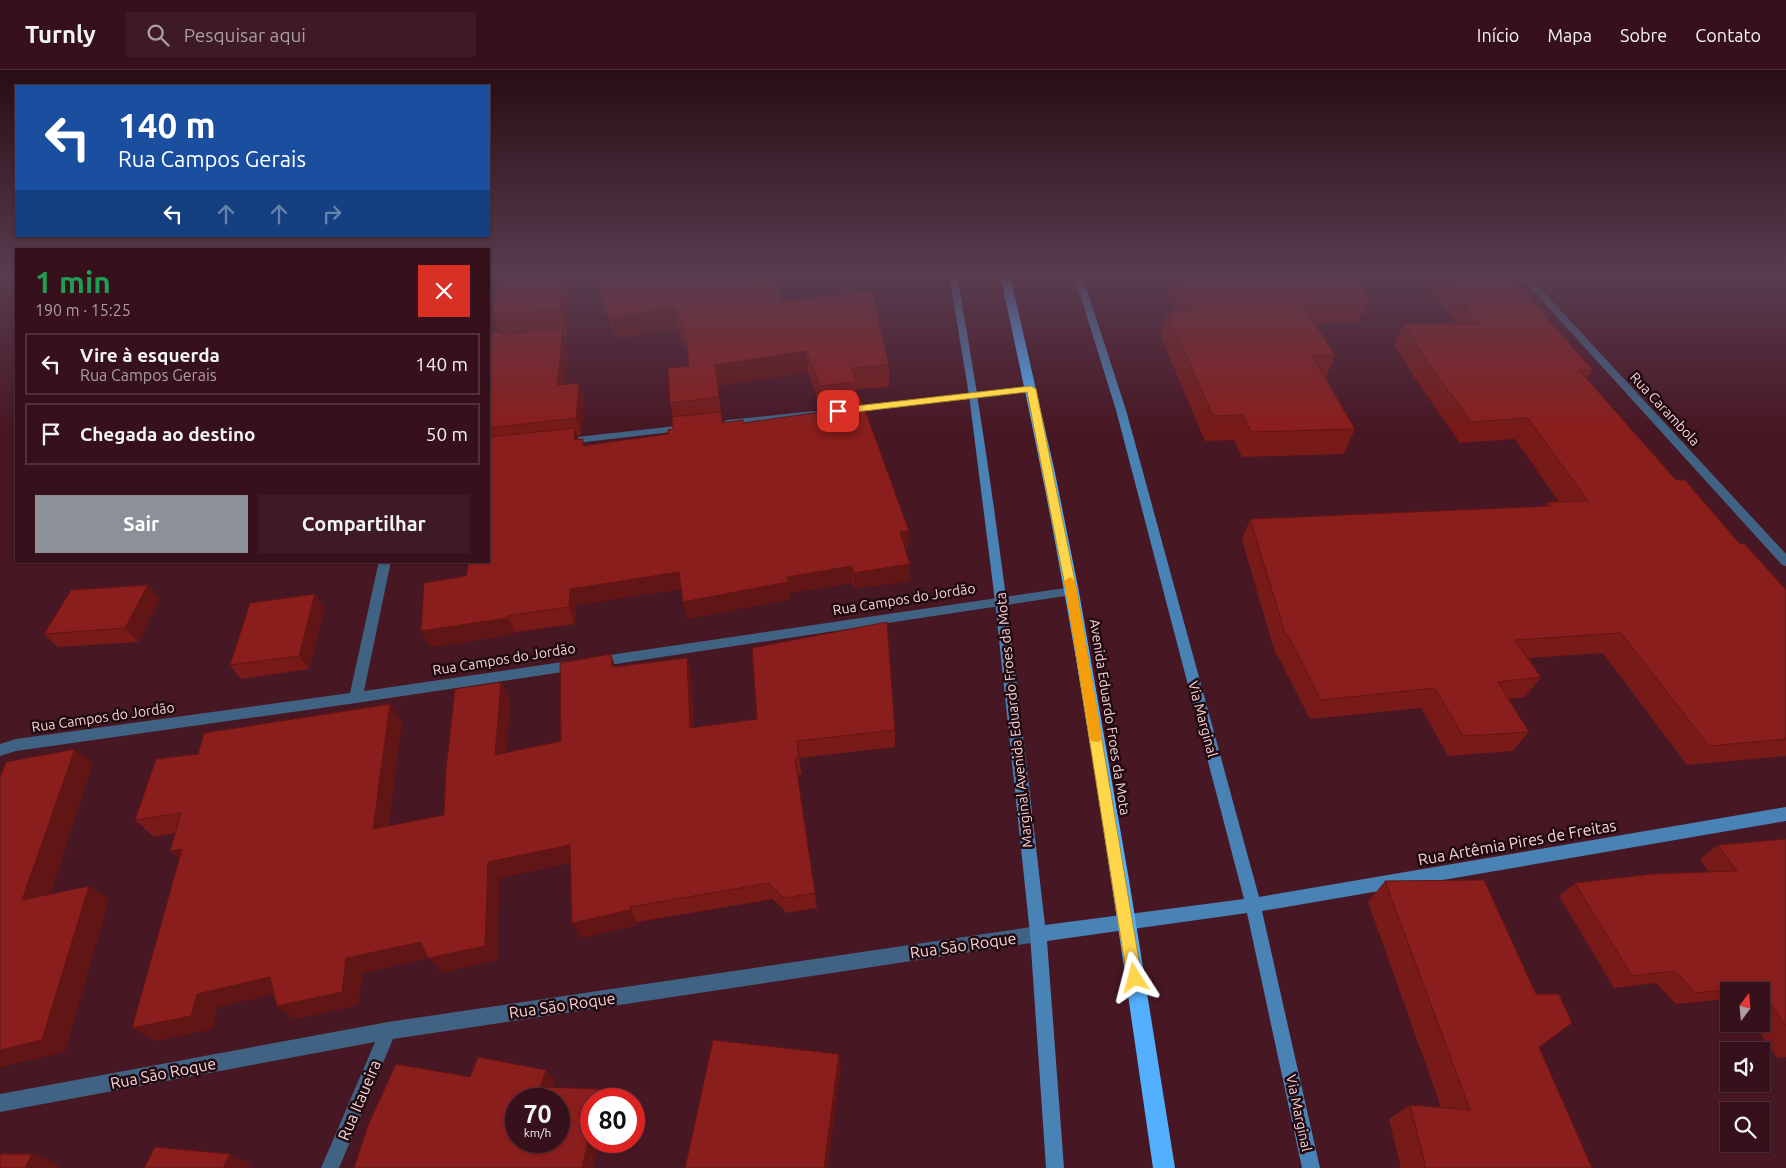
<!DOCTYPE html>
<html lang="pt">
<head>
<meta charset="utf-8">
<style>
	body { margin:0; font-family:Ubuntu,sans-serif; background:#3d1a24; color:#f1f3f6; height:100vh; display:flex; flex-direction:column; font-size:19px; white-space:nowrap }
	* { box-sizing:border-box; margin:0 }
	p { font-size:16px; color:#aa9da3 }
	.icon { flex:none; width:28px; height:28px; fill:none; stroke:currentColor; stroke-width:2; stroke-linecap:round; stroke-linejoin:round }
	.map { position:relative; flex:1; overflow:hidden }
	.side { position:absolute; left:15px; top:178px; width:475px; height:315px; display:flex; flex-direction:column; background:#36111b; border-radius:0px; box-shadow:0 1px 4px #0004,0 0 0 1px #50313a }
	.side>* { flex:none }
	.top-card { position:absolute; left:15px; top:15px; width:475px; height:152px; border-radius:0px; box-shadow:0 1px 4px #0004,0 0 0 1px #50313a; background:#1a4fa0; color:#fff; overflow:hidden }
	.needle { width:32px; rotate:16deg }
	.tools { position:absolute; left:1720px; top:912px; display:grid; gap:10px }
	.tools a { display:grid; place-items:center; width:50px; height:50px; border-radius:0px; background:#36111b; box-shadow:0 1px 4px #0004,0 0 0 1px #50313a; font-size:25px }
	.speed { position:absolute; left:505px; top:1018px; display:flex; gap:10px; font-size:25px; font-weight:700; text-align:center }
	.speed>* { display:grid; place-content:center; width:65px; height:65px; border-radius:50%; background:#36111b; box-shadow:0 1px 4px #0004,0 0 0 1px #50313a; line-height:1 }
	.speed small { font-size:12px; font-weight:400 }
	.speed .limit { border:8px solid #d22; background:#fff; color:#111 }
	.pin { position:absolute; display:grid; place-items:center; width:42px; height:42px; color:#fff; margin:-21px; border-radius:10px; box-shadow:0 2px 8px #0006 }
	.me { position:absolute; width:55px; margin:-28px; rotate:351deg; stroke-linejoin:round; filter:drop-shadow(0 0 4px #0008) }
	.turn { display:flex; align-items:center; gap:18px; height:105px; padding:0 20px; font-size:22px }
	.turn .icon { width:65px; height:65px; stroke-width:2.5 }
	.turn b { display:block; font-size:35px; line-height:42px }
	.lanes { display:flex; align-items:center; height:48px; padding:0 20px; background:#0003; justify-content:center; gap:25px; direction:ltr }
	.lanes .off { opacity:.35 }
	.round { display:grid; place-items:center; flex:none; width:52px; height:52px; border-radius:0px; background:#3d1a24 }
	.headline { display:flex; align-items:center; justify-content:space-between; height:85px; padding:0 20px }
	h1 { font-size:30px; font-weight:700; line-height:38px; color:#1e9e55 }
	.button { display:flex; gap:10px; margin-top:auto; padding:10px 20px }
	.button a { flex:1; height:58px; border-radius:0px; background:#8c9099; color:#fff; font-size:20px; font-weight:700; line-height:58px; text-align:center }
	.button a+a { background:#3d1a24; color:#f1f3f6 }
	ul { padding:0; list-style:none }
	li { display:flex; align-items:center; gap:15px; height:62px; margin:0 10px 8px; padding:0 10px; border:2px solid #50313a; border-radius:0px }
	li div { flex:1 }
	li b { display:block; font-size:19px }
	li em { font-style:normal }
	header { display:flex; align-items:center; gap:30px; box-sizing:border-box; height:70px; padding:0 25px; background:#36111b; border-bottom:1px solid #50313a }
	header strong { font-size:24px }
	nav { display:flex; gap:28px; margin-inline-start:auto; font-size:18px }
	.search { width:350px; height:45px; background:#3d1a24; display:flex; align-items:center; gap:12px; box-sizing:border-box; padding:0 18px; border-radius:0px; color:#aa9da3; font-size:19px }
	.map>svg:first-child { display:block }
	.lines { fill:none; stroke-linecap:round; stroke-linejoin:round }
	.street { fill:#406383; fill-rule:evenodd }
	.secondary { fill:#4982b4; fill-rule:evenodd }
	.highway { fill:#52b0fe; fill-rule:evenodd }
	.wall { fill:#771a18; fill-rule:evenodd }
	.shaded-wall { fill:#611514 }
	.building { fill:#8a1e1c; stroke:#611514; fill-rule:evenodd }
	.route { fill:#ffd54a; stroke:#a68a30 }
	.slow { fill:#f59e0b }
	.labels { text-anchor:middle; dominant-baseline:central; stroke-width:5; stroke-linejoin:round; paint-order:stroke }
	.street-label { font-size:14px; fill:#f5d4d9; stroke:#210b10 }
	.near-street-label { font-size:16px; fill:#f5d4d9; stroke:#210b10 }
</style>
</head>
<body>
<header>
<strong>Turnly</strong>
<div class="search"><svg class="icon" aria-label="search" viewBox="0 0 24 24"><circle cx="10" cy="10" r="6"/><path d="M15 15l6 6"/></svg>Pesquisar aqui</div>
<nav><a>Início</a><a>Mapa</a><a>Sobre</a><a>Contato</a></nav>
</header>
<div class="map">
<svg width="1786" height="1098" viewBox="0 0 1786 1098">
	<rect width="100%" height="100%" fill="#481724"/>
	<g class="lines">
		<path class="street" d="M1519,205H1528L1786,484V496L1782,495Z
			M1031,316L1036,319L1035,321L849,343L844,340L849,337Z
			M814,341L818,342V346L727,356L722,353L727,350Z
			M685,355L690,358L689,360L568,374L563,371L568,368Z
			M379,491H391L364,621L576,590L581,591L583,595L581,599L576,600L356,633L16,681L0,686V674L16,669L350,623Z
			M1072,517L1078,521L1072,525L596,597L591,596L590,592L591,588L596,587Z
			M1038,856L1044,859L1046,864L1044,869L1038,872L393,969L339,1098H321L375,972L0,1042V1024L388,952Z"/>
		<path class="secondary" d="M949,205H957C996,421 1020,638 1045,855L1244,829L1116,340L1074,205H1082L1126,340L1259,827L1786,737V751L1262,841L1320,1098H1302L1247,843L1047,871L1064,1098H1046L1030,864L995,531L969,325Z"/>
		<path class="highway" d="M1000,205H1010L1055,403L1079,522L1129,810L1175,1098H1153C1123,892 1095,686 1057,482C1040,389 1020,297 1000,205Z"/>
	</g>
	<path class="wall" d="M573,205L568,265L565,266L567,275L564,315L579,313L584,330L581,365H577L579,370L585,375L668,364L673,359V347L670,333L689,296L687,280L678,258L617,269L590,205H777L780,232L889,295V317L857,319V327L909,461L908,478H905L910,494V511L854,519L852,513L789,523L790,529L687,549L681,519L576,535L575,554L515,562V564L430,577L466,506L489,491V270H490L499,262L492,243ZM808,302L821,338L824,337V342L743,353L722,352L718,316Z
		M1159,205H1354L1369,228L1359,252L1315,254L1335,285L1326,308L1355,359L1344,384L1242,387L1234,370L1205,371L1161,267L1167,242H1175L1158,207Z
		M1418,205H1509L1545,244L1544,246L1593,300L1587,309L1676,410L1786,520V686L1687,695L1603,583L1528,588L1541,607L1525,627L1508,629L1529,662L1512,681L1448,686L1421,638L1310,649L1278,586H1276L1242,470L1250,449L1545,437L1548,432H1559L1515,369L1460,373L1412,304L1394,274L1404,254H1456Z
		M315,524L324,538L309,599L241,609L230,595Z
		M160,529L138,572L58,577L44,564Z
		M687,588L691,606L694,658L895,660V677L799,688L802,704L797,705L817,838L787,843L773,829L637,852V855L581,868L570,793L499,808L497,890L442,902L429,888L362,903L358,935L295,949L277,936L274,924L217,937L212,959L154,971L179,789L175,763L154,767L135,750L198,684L402,652L388,756L444,745L501,612L510,630L506,682L561,671L615,597Z
		M1786,769V987L1777,988L1754,954H1761V921H1729V929L1676,934L1656,913L1614,918L1559,826L1575,813L1709,802L1700,789L1718,775L1775,770Z
		M1385,811L1539,977L1592,1098H1401L1389,1049L1410,1035L1441,1037L1368,832Z"/>
	<path class="shaded-wall" d="M564,205H573L568,265L561,240Z
		M674,237L678,258L617,269L612,248Z
		M563,259L567,275L562,332L557,315Z
		M806,281L808,302L718,316L722,349L719,327L715,295Z
		M579,313L584,330L581,365L576,348Z
		M575,358L580,375L574,370Z
		M909,461L908,478L900,479V462Z
		M910,494V511L854,519L853,503Z
		M852,496V513L789,523L790,529L687,549L683,532L787,507Z
		M679,502L682,519L576,535L575,554L569,537L570,519Z
		M148,515L160,529L138,572L125,558Z
		M315,524L324,538L309,599L299,586Z
		M507,546L515,562V564L430,577L421,561Z
		M611,584L617,602L612,597Z
		M687,588L691,606L694,676L690,658Z
		M501,612L510,630L505,702L495,685Z
		M390,634L402,652L386,775L373,759Z
		M75,679L93,694L44,844L22,830Z
		M570,775L578,791L499,808L497,890L442,902L429,888L362,903L358,935L295,949L277,936L488,792Z
		M182,779L189,797L170,781Z
		M89,816L109,830L65,982L0,997V980Z
		M630,837L637,852V855L581,868L572,853Z
		M270,907L288,921L217,937L212,959L154,971L132,958L197,924Z
		M839,984L841,997L828,1098H824Z
		M546,1000L555,1010L549,1027L540,1017Z
		M600,1019L608,1029H598Z
		M591,1058V1071H599L593,1098H582Z
		M32,1084L59,1094L57,1098H25Z
		M230,1084L251,1094L249,1098H223Z"/>
	<path class="building" d="M501,205H564L561,240L500,245L492,243Z
		M593,205H777L780,232L872,221L889,295L852,298L857,312L820,316L806,281L715,295L719,327L670,333L668,298L689,296L686,265L674,237L612,248Z
		M1175,205H1354L1369,228L1300,230L1335,285L1312,286L1355,359L1251,362L1243,345L1213,346L1167,242L1192,241Z
		M1443,205H1509L1545,244H1543L1593,300H1579L1676,410H1685L1740,474H1745L1786,520V669L1709,676L1621,563L1515,570L1541,607L1498,612L1529,662L1463,666L1435,618L1321,630L1288,565L1286,566L1250,449L1551,436L1548,432L1588,431L1528,348L1471,352L1422,284L1404,254H1480L1465,238L1469,237Z
		M563,259L557,315L579,313L576,348L489,358V270H490L493,261L504,264Z
		M860,326L909,461L900,462L910,494L853,503L852,496L787,507L788,512L683,532L679,502L570,519L569,537L507,546V548L421,561L424,513L466,506L469,491H489V367L575,358L574,370L583,369V376L668,364V360L673,359L672,347L721,342L722,353L743,350V353L828,341L823,330Z
		M148,515L125,558L44,564L71,520Z
		M315,524L299,586L230,595L250,533Z
		M887,552L895,660L797,671L799,687L795,688L815,823L784,828L769,813L630,837V840L572,853L570,775L488,792L485,876L428,888L421,872L346,888L342,922L277,936L270,907L197,924L191,946L132,958L182,779L170,781L181,743L135,750L156,689L198,684L204,663L390,634L373,759L444,745L446,699L455,619L501,612L495,685L561,671L560,593L611,584L612,597L687,588L690,658L757,649L752,578Z
		M75,679L22,830L89,816L42,970L0,980V707L6,692Z
		M1786,769V956L1759,916L1696,923L1675,901L1632,906L1575,813L1651,804L1737,801L1718,775L1775,770Z
		M1484,810L1536,924H1559L1572,953L1539,977L1592,1098H1426L1410,1035L1470,1040L1385,811Z
		M713,970L839,984L824,1098H685Z
		M478,987L546,1000L540,1017L600,1019L598,1029H591V1058L582,1098H354L369,1053L396,994L470,1007ZM516,1029H559V1071H516Z
		M155,1077L230,1084L223,1098H143H144Z
		M0,1084H32L25,1098H0Z"/>
	<linearGradient id="sky" x2="0" y2="1"><stop stop-color="#280d14"/><stop offset="0.57" stop-color="#583c50"/><stop offset="1" stop-color="#583c50" stop-opacity="0"/></linearGradient>
	<rect width="1786" height="359" fill="url(#sky)"/>
	<path class="route" d="M1031,316L1036,319L1077,521L1142,908L1140,913L1135,915L1130,913L1127,908L1066,521L1027,322L838,344L833,341L838,338Z"/>
	<path class="slow" d="M1070,507L1075,511L1102,667L1100,671L1096,672L1091,671L1090,667L1064,511Z"/>
	<g class="labels">
		<g class="street-label">
			<text transform="translate(1665 339) rotate(47)">Rua Carambola</text>
			<text transform="translate(904 529) rotate(-9)">Rua Campos do Jordão</text>
			<text transform="translate(504 589) rotate(-9)">Rua Campos do Jordão</text>
			<text transform="translate(103 647) rotate(-8)">Rua Campos do Jordão</text>
			<text transform="translate(1110 647) rotate(81)">Avenida Eduardo Froes da Mota</text>
			<text transform="translate(1203 649) rotate(75)">Via Marginal</text>
			<text transform="translate(1014 650) rotate(-96)">Marginal Avenida Eduardo Froes da Mota</text>
			<text transform="translate(1299 1043) rotate(78)">Via Marginal</text>
		</g>
		<g class="near-street-label">
			<text transform="translate(1517 772) rotate(-10)">Rua Artêmia Pires de Freitas</text>
			<text transform="translate(963 875) rotate(-8)">Rua São Roque</text>
			<text transform="translate(562 935) rotate(-8)">Rua São Roque</text>
			<text transform="translate(163 1003) rotate(-11)">Rua São Roque</text>
			<text transform="translate(359 1030) rotate(-67)">Rua Itaueira</text>
		</g>
	</g>
</svg>
<div class="tools">
<a><svg class="needle" viewBox="-14 -14 28 28"><path d="M0-13l5 13h-10z" fill="#e53935"/><path d="M0 13l5-13h-10z" fill="#aa9da3"/></svg></a>
<a><svg class="icon" aria-label="sound" viewBox="0 0 24 24"><path d="M4 9h4l5-4v14l-5-4H4zM17 9q2 3 0 6"/></svg></a>
<a><svg class="icon" aria-label="search" viewBox="0 0 24 24"><circle cx="10" cy="10" r="6"/><path d="M15 15l6 6"/></svg></a>
</div>
<div class="speed"><div>70<small>km/h</small></div><div class="limit">80</div></div>
<div class="pin" style="left:838px;top:341px;background:#d93025"><svg class="icon" aria-label="arrive" viewBox="0 0 24 24"><path d="M6 21V4h12l-3 4 3 4H6"/></svg></div>
<svg class="me" style="left:1135px;top:908px" viewBox="-20 -20 40 40"><path d="M0-17L14 15 0 8-14 15z" fill="#ffd54a" stroke="#fff" stroke-width="4"/></svg>
<div class="top-card">
<div class="turn"><svg class="icon" aria-label="left" viewBox="0 0 24 24"><path d="M17 20v-9H6M10 6l-5 5 5 5"/></svg><div><b>140 m</b>Rua Campos Gerais</div></div>
<div class="lanes"><svg class="icon" aria-label="left" viewBox="0 0 24 24"><path d="M17 20v-9H6M10 6l-5 5 5 5"/></svg><svg class="icon off" aria-label="ahead" viewBox="0 0 24 24"><path d="M12 20V5M6 11l6-6 6 6"/></svg><svg class="icon off" aria-label="ahead" viewBox="0 0 24 24"><path d="M12 20V5M6 11l6-6 6 6"/></svg><svg class="icon off" aria-label="right" viewBox="0 0 24 24"><path d="M7 20v-9h11M14 6l5 5-5 5"/></svg></div>
</div>
<section class="side">
<div class="headline"><div><h1>1 min</h1><p>190 m · 15:25</p></div><a class="round" style="background:#d93025;color:#fff"><svg class="icon" aria-label="close" viewBox="0 0 24 24"><path d="M6 6l12 12M18 6L6 18"/></svg></a></div>
<ul>
<li><svg class="icon" aria-label="left" viewBox="0 0 24 24"><path d="M17 20v-9H6M10 6l-5 5 5 5"/></svg><div><b>Vire à esquerda</b><p>Rua Campos Gerais</p></div><em>140 m</em></li>
<li><svg class="icon" aria-label="arrive" viewBox="0 0 24 24"><path d="M6 21V4h12l-3 4 3 4H6"/></svg><div><b>Chegada ao destino</b></div><em>50 m</em></li>
</ul>
<div class="button"><a>Sair</a><a>Compartilhar</a></div>
</section>
</div>
</body>
</html>
